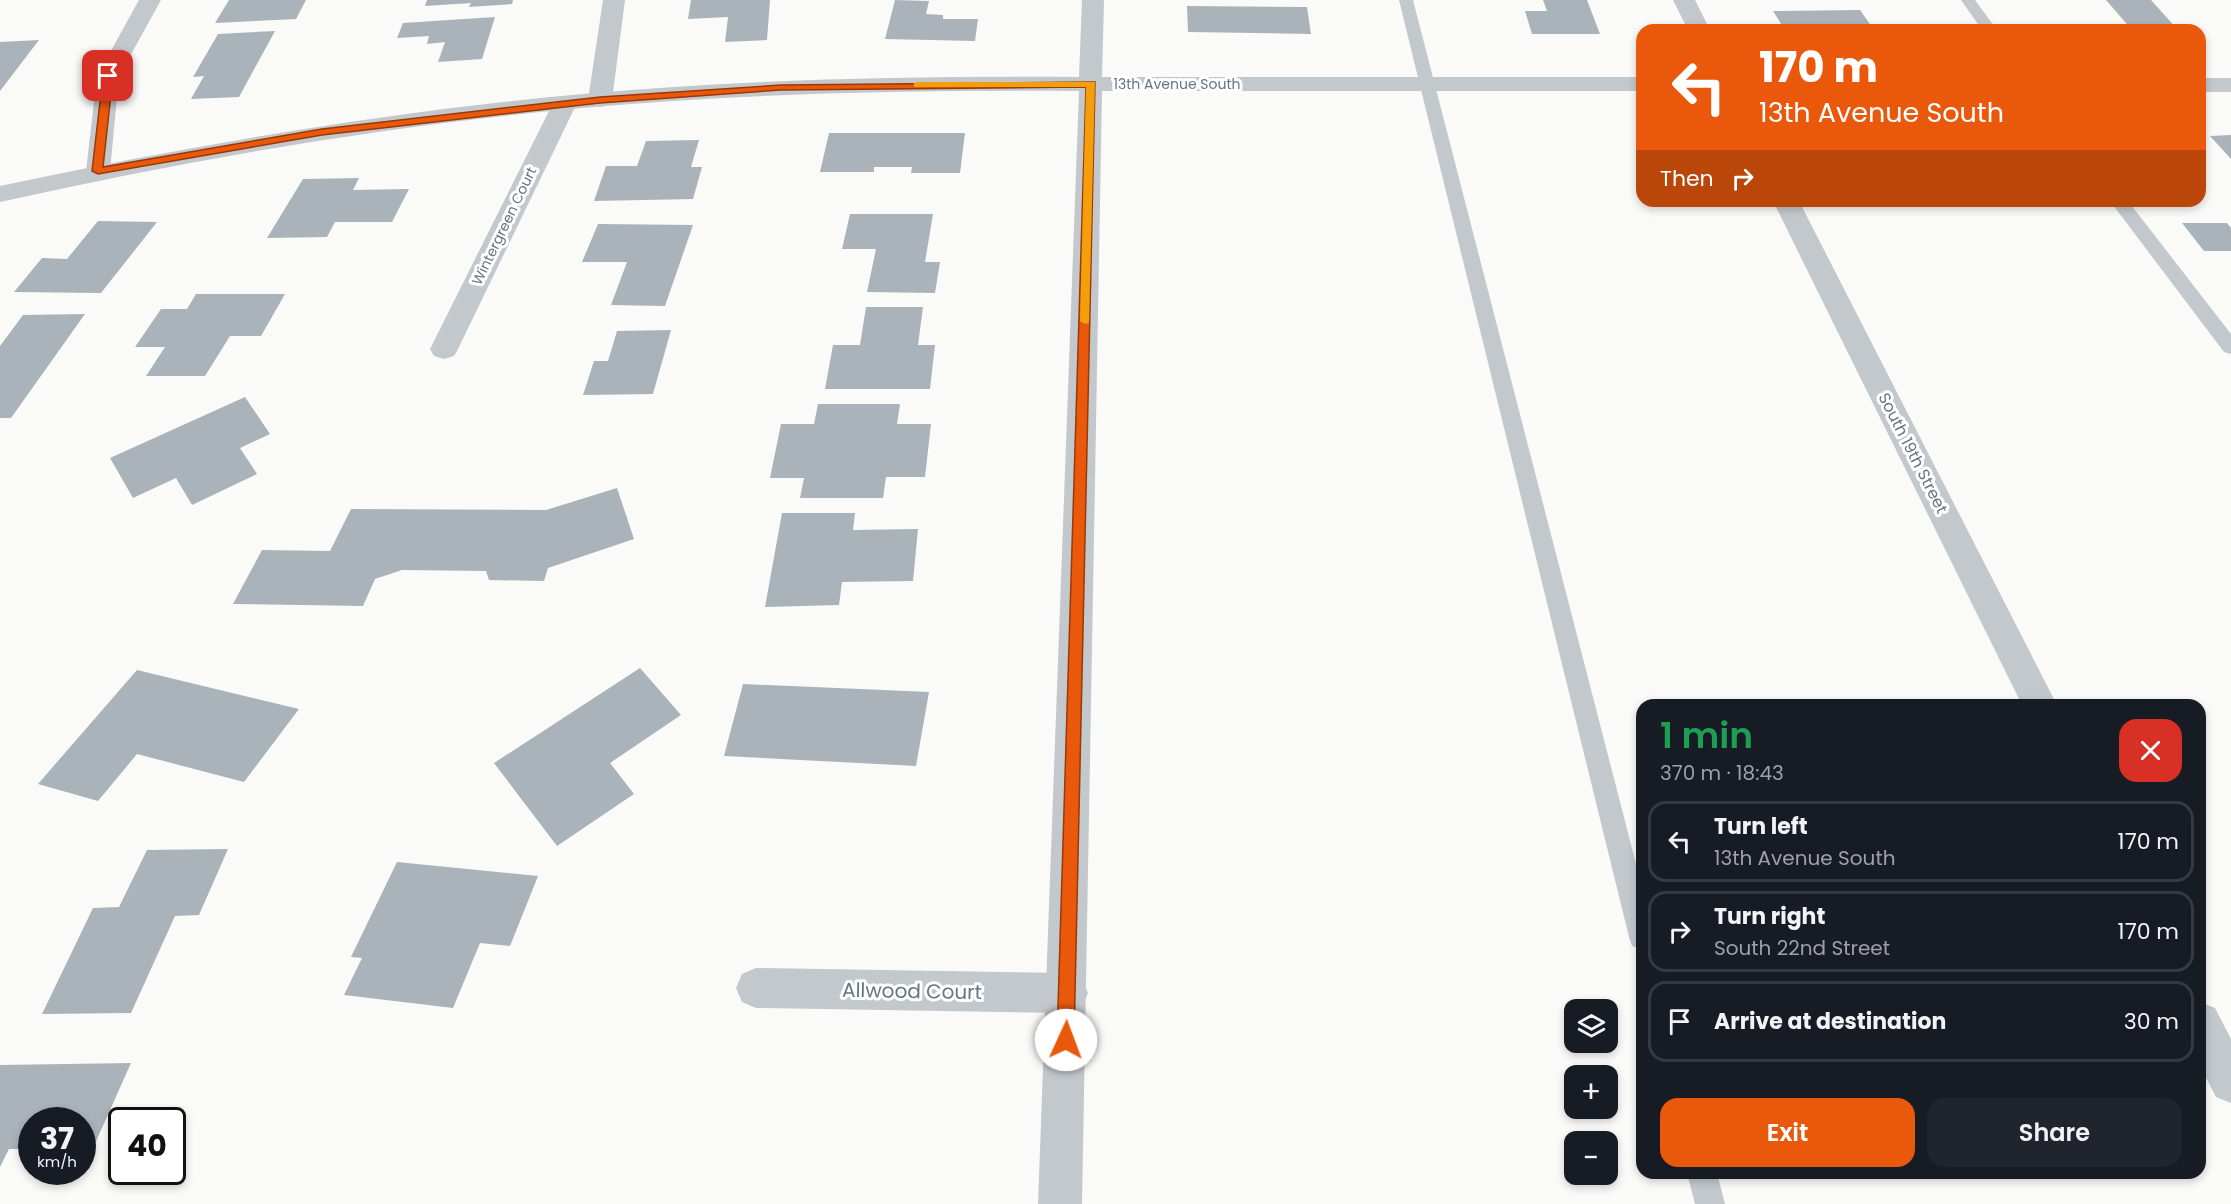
<!DOCTYPE html>
<html lang="en">
<head>
<meta charset="utf-8">
<style>
	body { margin:0; font-family:Poppins,sans-serif; background:#20242c; color:#f1f3f6; height:100vh; display:flex; flex-direction:column; font-size:22px; white-space:nowrap }
	* { box-sizing:border-box; margin:0 }
	p { font-size:20px; color:#9ea1a6 }
	.icon { flex:none; width:33px; height:33px; fill:none; stroke:currentColor; stroke-width:2; stroke-linecap:round; stroke-linejoin:round }
	.map { position:relative; flex:1; overflow:hidden }
	.drawer { position:absolute; left:1636px; top:699px; width:570px; height:480px; display:flex; flex-direction:column; background:#171b24; border-radius:18px; box-shadow:0 3px 9px #0003 }
	.drawer>* { flex:none }
	.top-card { position:absolute; left:1636px; top:24px; width:570px; height:183px; border-radius:18px; box-shadow:0 3px 9px #0003; background:#ea580c; color:#fff; overflow:hidden }
	.buttons { position:absolute; left:1564px; top:999px; display:grid; gap:12px }
	.buttons a { display:grid; place-items:center; width:54px; height:54px; border-radius:12px; background:#171b24; box-shadow:0 3px 9px #0003; font-size:30px }
	.speed { position:absolute; left:18px; top:1107px; display:flex; gap:12px; font-size:30px; font-weight:700; text-align:center }
	.speed>* { display:grid; place-content:center; width:78px; height:78px; border-radius:50%; background:#171b24; box-shadow:0 3px 9px #0003; line-height:1 }
	.speed small { font-size:15px; font-weight:400 }
	.speed .limit { border:3px solid #111; border-radius:9px; background:#fff; color:#111 }
	.pin { position:absolute; display:grid; place-items:center; width:51px; height:51px; color:#fff; margin:-26px; border-radius:12px; box-shadow:0 3px 9px #0006 }
	.me { position:absolute; width:66px; margin:-33px; rotate:2deg; stroke-linejoin:round; filter:drop-shadow(0 0 4px #0008) }
	.turn { display:flex; align-items:center; gap:21px; height:126px; padding:0 24px; font-size:27px }
	.turn .icon { width:78px; height:78px; stroke-width:2.5 }
	.turn b { display:block; font-size:42px; line-height:51px }
	.then { display:flex; align-items:center; height:57px; padding:0 24px; background:#0003; gap:12px; font-size:22px }
	.round { display:grid; place-items:center; flex:none; width:63px; height:63px; border-radius:18px; background:#20242c }
	.headline { display:flex; align-items:center; justify-content:space-between; height:102px; padding:0 24px }
	h1 { font-size:36px; font-weight:600; line-height:45px; color:#1e9e55 }
	.action { display:flex; gap:12px; margin-top:auto; padding:12px 24px }
	.action a { flex:1; height:69px; border-radius:18px; background:#ea580c; color:#fff; font-size:24px; font-weight:600; line-height:69px; text-align:center }
	.action a+a { background:#20242c; color:#f1f3f6 }
	ul { padding:0; list-style:none }
	li { display:flex; align-items:center; gap:18px; height:81px; margin:0 12px 9px; padding:0 12px; border:3px solid #363941; border-radius:18px }
	li div { flex:1 }
	li b { display:block; font-size:22px }
	li em { font-style:normal }
	.map>svg:first-child { display:block }
	.building { fill:#aab3b9 }
	.lines { fill:none; stroke-linecap:round; stroke-linejoin:round }
	.service { fill:#c3c8cc; fill-rule:evenodd }
	.minor { fill:#c3c8cc; fill-rule:evenodd }
	.tertiary { fill:#c3c8cc; fill-rule:evenodd }
	.route { fill:#ea580c; stroke:#983908; stroke-width:1.5 }
	.slow { fill:#f59e0b }
	.labels { text-anchor:middle; dominant-baseline:central; stroke-width:6; stroke-linejoin:round; paint-order:stroke }
	.far-street-label { font-size:14px; fill:#657683; stroke:#fff }
	.street-label { font-size:16px; fill:#657683; stroke:#fff }
	.near-street-label { font-size:20px; fill:#657683; stroke:#fff }
</style>
</head>
<body>
<div class="map">
<svg width="2231" height="1204" viewBox="0 0 2231 1204">
	<rect width="100%" height="100%" fill="#fafaf8"/>
	<path class="building" d="M229,0H306L296,19L215,23Z
		M427,0H513L512,4L469,7L471,3L425,6Z
		M691,0H770L767,40L725,42L728,17L688,19Z
		M895,0L929,1L926,14L943,15V19H978L975,41L885,39Z
		M1543,0H1587L1600,34H1532L1525,11H1547Z
		M2106,0H2151L2178,30H2132Z
		M1187,6L1307,7L1311,34L1188,32Z
		M1860,10L1874,30H1785L1773,11Z
		M495,17L482,59L438,62L445,42L427,44L429,36L397,38L403,23Z
		M275,31L239,97L191,99L204,76L193,77L218,34Z
		M39,40L0,91V42Z
		M829,133H965L960,173H911L912,167H874V172H820Z
		M2231,135V159L2210,136Z
		M699,140L691,167H702L693,199L594,201L606,166H637L646,141Z
		M359,178L353,190L409,189L392,222H335L327,237L267,238L303,179Z
		M850,214H933L925,262H940L935,293L867,292L876,249H842Z
		M98,221L157,222L101,293L14,292L42,258L67,259Z
		M2182,223H2227L2231,228V251H2204Z
		M598,224L693,225L665,306L611,305L627,262H582Z
		M196,294H285L261,336H230L205,376H146L165,347H135L161,309H187Z
		M866,307H923L918,345H935L930,389H825L833,345H860Z
		M85,314L11,418H0V346L23,315Z
		M671,330L653,394L583,395L594,361H608L617,331Z
		M245,397L270,434L240,448L257,474L192,505L176,478L133,498L110,458Z
		M818,404H900L897,424H931L925,477H886L883,498H800L804,478H770L781,424H814Z
		M617,488L634,539L548,568L544,581L489,580L486,571L402,570L375,579L363,606L233,604L262,550L330,551L351,509L546,510Z
		M782,513H855L853,530L918,529L913,581L842,582L839,605L765,607Z
		M640,668L681,715L610,763L634,794L557,846L494,763Z
		M137,670L299,709L244,782L137,754L98,801L38,784Z
		M743,684L929,692L916,766L724,756Z
		M228,849L199,915L175,916L131,1013L42,1014L93,908L119,907L147,850Z
		M397,862L538,876L510,946L480,943L453,1008L344,995L362,958L351,957Z
		M131,1063L93,1148H82V1120H32V1149H9L0,1167V1065Z"/>
	<g class="lines">
		<path class="service" d="M1399,0H1413L1642,887V950L1632,946L1629,937Z
			M1961,0H1975L1997,30H1982Z
			M2110,201H2128L2231,334V354L2224,352Z
			M1687,1173H1717L1725,1204H1695Z"/>
		<path class="minor" d="M139,0H161L119,76L110,171L107,176L98,178L89,176L86,171L97,76Z
			M603,0H625L612,100L608,105L600,107L592,105L588,100Z
			M1673,0H1695L1710,30H1688Z
			M565,96L573,98L577,103L458,349L454,356L444,359L434,356L430,349L553,103L557,98Z
			M1773,201H1799L2057,705H2022Z
			M756,968L1068,973L1082,979L1088,993L1082,1007L1068,1013L756,1008L742,1002L736,988L742,974Z
			M2200,1002L2215,1008L2231,1039V1103L2216,1097L2200,1066Z"/>
		<path class="tertiary" d="M1082,0H1104L1102,77H1642V91H1102L1082,1204H1038L1079,91C913,90 747,93 582,108C386,126 192,159 0,202V186C193,145 386,112 583,94C748,79 914,76 1079,77Z
			M2200,78H2231V92H2200Z"/>
	</g>
	<path class="route" d="M108,73L113,76L103,167L322,129L600,97L781,85L1095,82L1074,1040L1072,1046L1066,1048L1060,1046L1057,1040L1086,87L781,90L600,103L322,135L98,174L92,171L103,76Z"/>
	<path class="slow" d="M918,82H1095L1089,323L1085,324L1080,321L1086,87H914V83Z"/>
	<g class="labels">
		<g class="far-street-label">
			<text x="1177" y="84">13th Avenue South</text>
			<text transform="translate(504 226) rotate(-64)">Wintergreen Court</text>
		</g>
		<g class="street-label">
			<text transform="translate(1913 453) rotate(63)">South 19th Street</text>
		</g>
		<g class="near-street-label">
			<text transform="translate(912 991) rotate(1)">Allwood Court</text>
		</g>
	</g>
</svg>
<div class="buttons">
<a><svg class="icon" aria-label="layers" viewBox="0 0 24 24"><path d="M12 4l9 5-9 5-9-5zM3 14l9 5 9-5"/></svg></a>
<a>+</a>
<a>−</a>
</div>
<div class="speed"><div>37<small>km/h</small></div><div class="limit">40</div></div>
<div class="pin" style="left:108px;top:76px;background:#d93025"><svg class="icon" aria-label="arrive" viewBox="0 0 24 24"><path d="M6 21V4h12l-3 4 3 4H6"/></svg></div>
<svg class="me" style="left:1066px;top:1040px" viewBox="-20 -20 40 40"><circle r="19" fill="#fff"/><path d="M0-13L10 11 0 6-10 11z" fill="#ea580c"/></svg>
<div class="top-card">
<div class="turn"><svg class="icon" aria-label="left" viewBox="0 0 24 24"><path d="M17 20v-9H6M10 6l-5 5 5 5"/></svg><div><b>170 m</b>13th Avenue South</div></div>
<div class="then">Then<svg class="icon" aria-label="right" viewBox="0 0 24 24"><path d="M7 20v-9h11M14 6l5 5-5 5"/></svg></div>
</div>
<section class="drawer">
<div class="headline"><div><h1>1 min</h1><p>370 m · 18:43</p></div><a class="round" style="background:#d93025;color:#fff"><svg class="icon" aria-label="close" viewBox="0 0 24 24"><path d="M6 6l12 12M18 6L6 18"/></svg></a></div>
<ul>
<li><svg class="icon" aria-label="left" viewBox="0 0 24 24"><path d="M17 20v-9H6M10 6l-5 5 5 5"/></svg><div><b>Turn left</b><p>13th Avenue South</p></div><em>170 m</em></li>
<li><svg class="icon" aria-label="right" viewBox="0 0 24 24"><path d="M7 20v-9h11M14 6l5 5-5 5"/></svg><div><b>Turn right</b><p>South 22nd Street</p></div><em>170 m</em></li>
<li><svg class="icon" aria-label="arrive" viewBox="0 0 24 24"><path d="M6 21V4h12l-3 4 3 4H6"/></svg><div><b>Arrive at destination</b></div><em>30 m</em></li>
</ul>
<div class="action"><a>Exit</a><a>Share</a></div>
</section>
</div>
</body>
</html>
